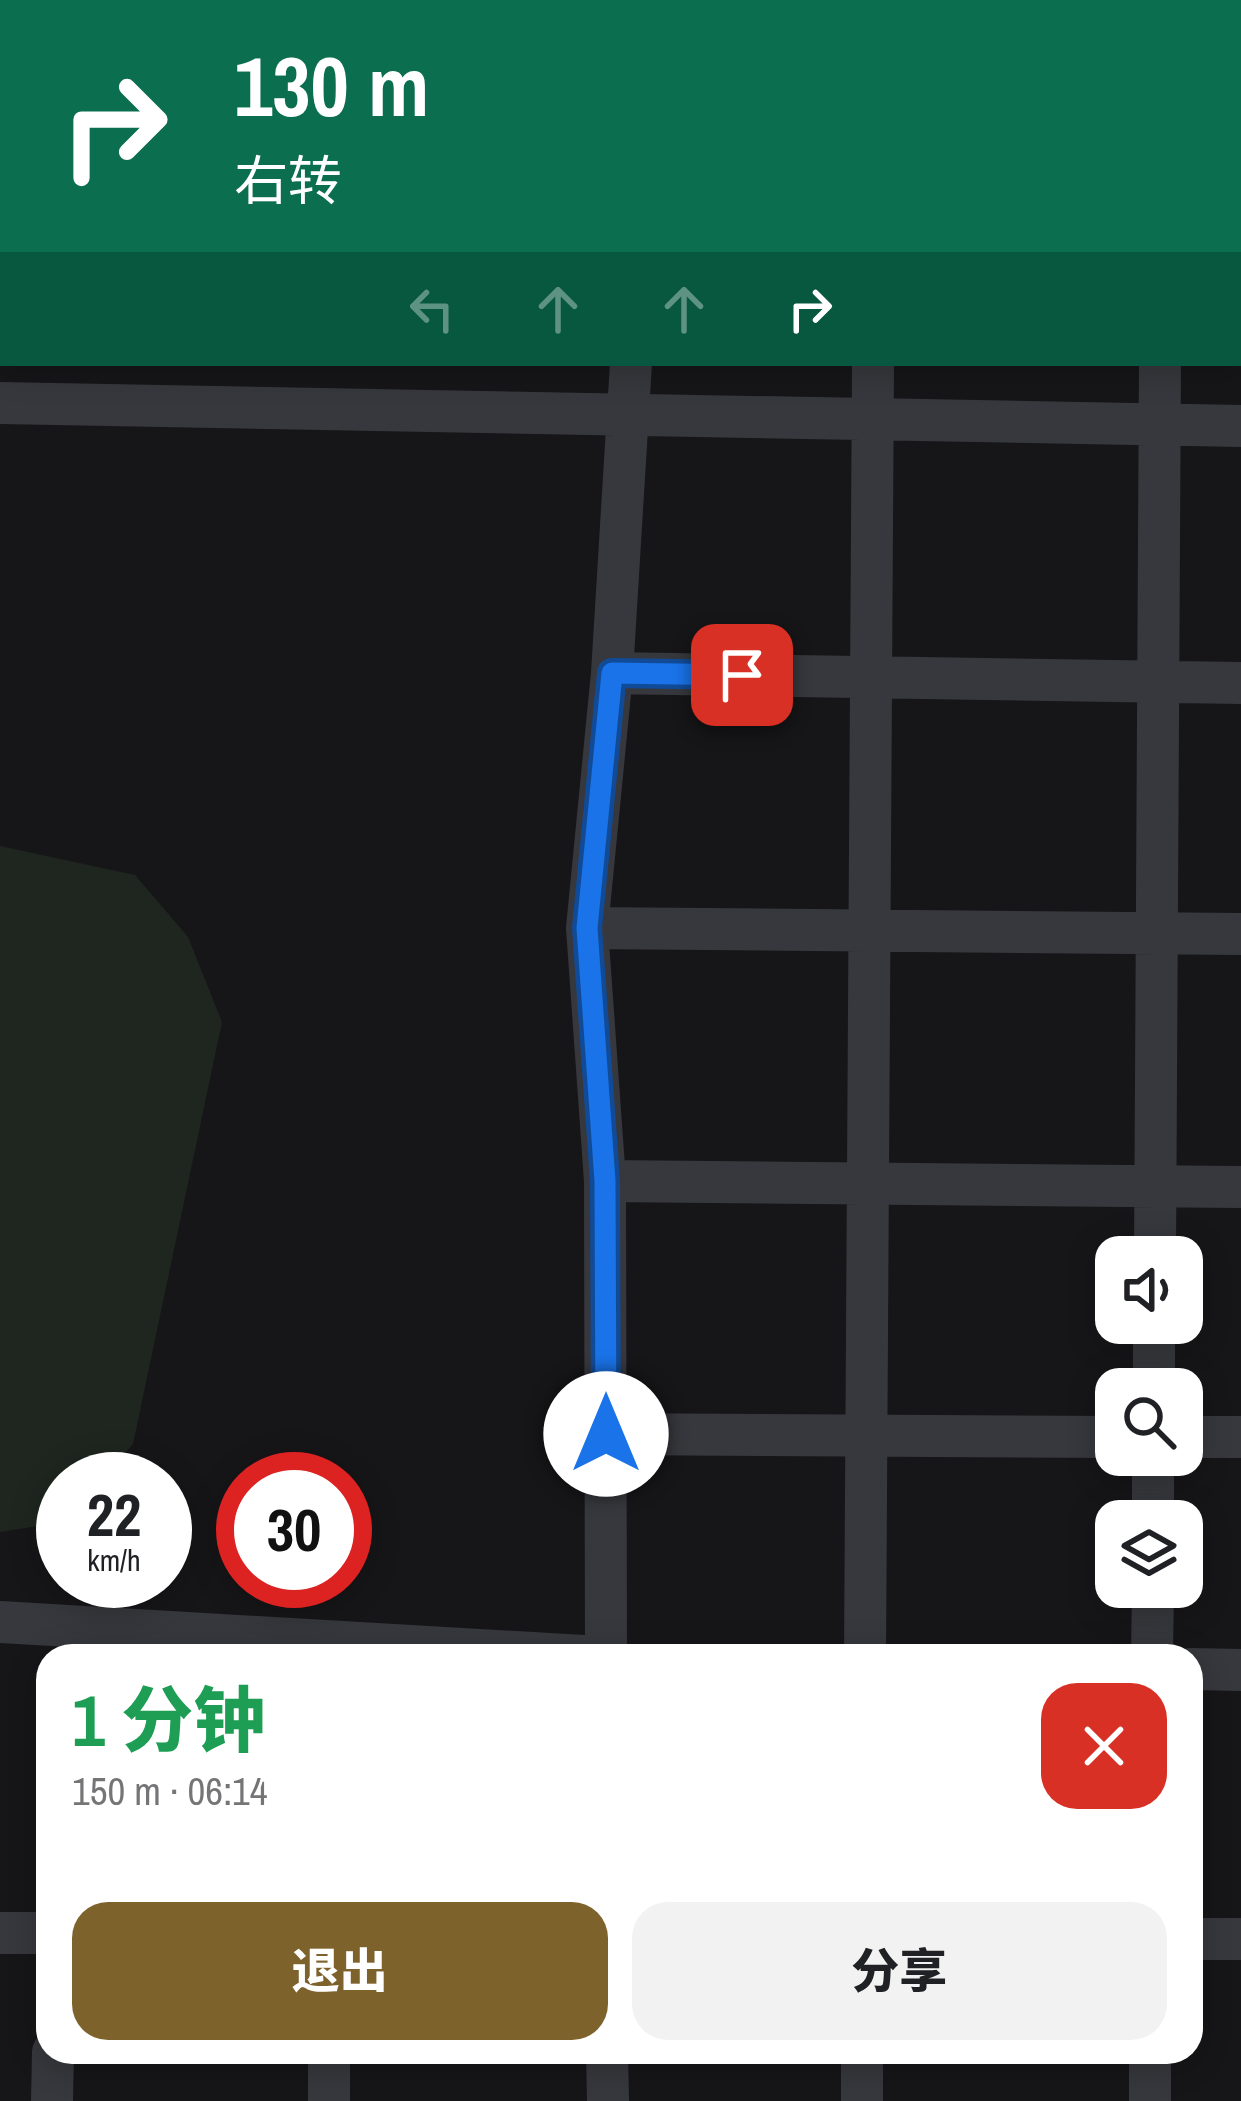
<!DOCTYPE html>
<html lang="zh">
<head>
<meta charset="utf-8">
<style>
	body { margin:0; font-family:"Archivo Narrow","Noto Sans SC",sans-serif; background:#f2f2f2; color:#202124; height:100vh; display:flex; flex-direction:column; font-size:45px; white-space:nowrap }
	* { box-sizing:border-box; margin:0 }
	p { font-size:39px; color:#757577 }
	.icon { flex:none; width:66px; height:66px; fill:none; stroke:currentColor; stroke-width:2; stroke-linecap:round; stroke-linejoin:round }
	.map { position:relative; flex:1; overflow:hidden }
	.sheet { position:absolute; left:36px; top:1644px; width:1167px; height:420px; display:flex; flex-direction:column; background:#fff; border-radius:36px; box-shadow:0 6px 30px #0003 }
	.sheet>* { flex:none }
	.banner { position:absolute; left:0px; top:0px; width:1242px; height:366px; box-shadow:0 6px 30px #0003; background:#0b6e4f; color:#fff; overflow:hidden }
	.controls { position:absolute; left:1095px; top:1236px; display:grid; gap:24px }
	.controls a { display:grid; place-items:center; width:108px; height:108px; border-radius:24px; background:#fff; box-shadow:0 6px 30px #0003; font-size:60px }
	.speed { position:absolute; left:36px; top:1452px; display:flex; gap:24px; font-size:60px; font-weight:700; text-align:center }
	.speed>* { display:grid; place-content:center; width:156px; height:156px; border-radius:50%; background:#fff; box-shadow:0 6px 30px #0003; line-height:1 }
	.speed small { font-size:30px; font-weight:400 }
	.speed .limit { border:18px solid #d22; background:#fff; color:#111 }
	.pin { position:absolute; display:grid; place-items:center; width:102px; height:102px; color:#fff; margin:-51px; border-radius:24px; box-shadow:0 6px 18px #0006 }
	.me { position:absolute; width:132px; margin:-66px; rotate:0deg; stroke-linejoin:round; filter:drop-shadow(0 0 9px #0008) }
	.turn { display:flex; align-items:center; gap:42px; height:252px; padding:0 36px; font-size:54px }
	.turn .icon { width:156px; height:156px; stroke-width:2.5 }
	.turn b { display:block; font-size:84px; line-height:102px }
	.lanes { display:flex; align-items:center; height:114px; padding:0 36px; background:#0003; justify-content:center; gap:60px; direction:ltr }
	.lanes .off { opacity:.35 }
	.round { display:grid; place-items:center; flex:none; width:126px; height:126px; border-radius:36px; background:#f2f2f2 }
	.headline { display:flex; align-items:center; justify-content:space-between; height:204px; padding:0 36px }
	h1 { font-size:72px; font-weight:800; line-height:90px; color:#1e9e55 }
	.button { display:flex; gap:24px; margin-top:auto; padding:24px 36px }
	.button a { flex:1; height:138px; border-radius:36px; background:#7e622b; color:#fff; font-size:48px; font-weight:800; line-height:138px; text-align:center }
	.button a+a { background:#f2f2f2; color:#202124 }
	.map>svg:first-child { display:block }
	.green { fill:#1e261f }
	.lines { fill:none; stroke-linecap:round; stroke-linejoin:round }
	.street { stroke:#37383d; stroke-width:42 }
	.route-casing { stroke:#114b97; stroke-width:30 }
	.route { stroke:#1a73e8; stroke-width:21 }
</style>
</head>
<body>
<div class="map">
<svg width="1241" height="2101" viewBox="0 0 1241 2101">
	<rect width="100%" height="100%" fill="#161618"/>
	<path class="green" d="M0,846L135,875L188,937L222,1022L133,1444L103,1479H63V1522L0,1532Z"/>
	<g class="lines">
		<path class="street" d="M363,0L365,3
			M328,3L332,0
			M1239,183H1241
			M0,251L3,249
			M0,403L1241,426
			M612,673L1241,683
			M587,928L1241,934
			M605,1181L1241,1187
			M1155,1257L1160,363
			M1154,1389V1323
			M606,1434L1116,1437
			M1182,1437H1241
			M1153,1521V1455
			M0,1622L583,1656
			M606,1656L605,1181L587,928L612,673L631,363
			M865,1656L873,363
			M1152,1656L1153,1587
			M1191,1669L1241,1670
			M0,1933H48
			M1191,1939H1241
			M607,2052L608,2101
			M52,2101L53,2052
			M329,2101V2052
			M862,2101V2052
			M1150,2101V2052"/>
	</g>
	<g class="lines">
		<defs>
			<path id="route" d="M606,1434L605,1181L587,928L612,673L742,675"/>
		</defs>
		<use href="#route" class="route-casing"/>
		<use href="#route" class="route"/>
	</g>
</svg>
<div class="controls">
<a><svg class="icon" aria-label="sound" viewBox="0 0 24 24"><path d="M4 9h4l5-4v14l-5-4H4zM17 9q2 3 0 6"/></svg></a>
<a><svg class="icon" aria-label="search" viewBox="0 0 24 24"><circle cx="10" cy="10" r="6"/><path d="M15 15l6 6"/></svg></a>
<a><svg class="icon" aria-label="layers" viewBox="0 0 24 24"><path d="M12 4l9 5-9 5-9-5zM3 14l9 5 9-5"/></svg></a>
</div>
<div class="speed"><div>22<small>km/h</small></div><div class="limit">30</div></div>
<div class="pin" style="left:742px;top:675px;background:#d93025"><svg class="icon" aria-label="arrive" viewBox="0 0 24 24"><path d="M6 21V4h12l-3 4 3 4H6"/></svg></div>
<svg class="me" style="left:606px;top:1434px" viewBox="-20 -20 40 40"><circle r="19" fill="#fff"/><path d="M0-13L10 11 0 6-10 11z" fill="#1a73e8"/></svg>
<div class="banner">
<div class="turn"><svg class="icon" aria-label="right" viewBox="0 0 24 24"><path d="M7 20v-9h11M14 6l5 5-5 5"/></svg><div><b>130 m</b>右转</div></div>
<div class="lanes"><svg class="icon off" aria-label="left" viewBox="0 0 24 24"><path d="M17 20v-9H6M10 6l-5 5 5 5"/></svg><svg class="icon off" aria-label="ahead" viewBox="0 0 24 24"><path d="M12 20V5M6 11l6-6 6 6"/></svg><svg class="icon off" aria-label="ahead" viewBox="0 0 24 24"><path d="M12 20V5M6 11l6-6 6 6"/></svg><svg class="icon" aria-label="right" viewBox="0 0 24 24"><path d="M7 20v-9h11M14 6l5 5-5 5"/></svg></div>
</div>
<section class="sheet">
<div class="headline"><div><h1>1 分钟</h1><p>150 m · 06:14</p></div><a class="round" style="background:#d93025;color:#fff"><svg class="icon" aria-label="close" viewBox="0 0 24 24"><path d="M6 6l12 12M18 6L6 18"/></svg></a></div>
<div class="button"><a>退出</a><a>分享</a></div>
</section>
</div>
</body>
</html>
